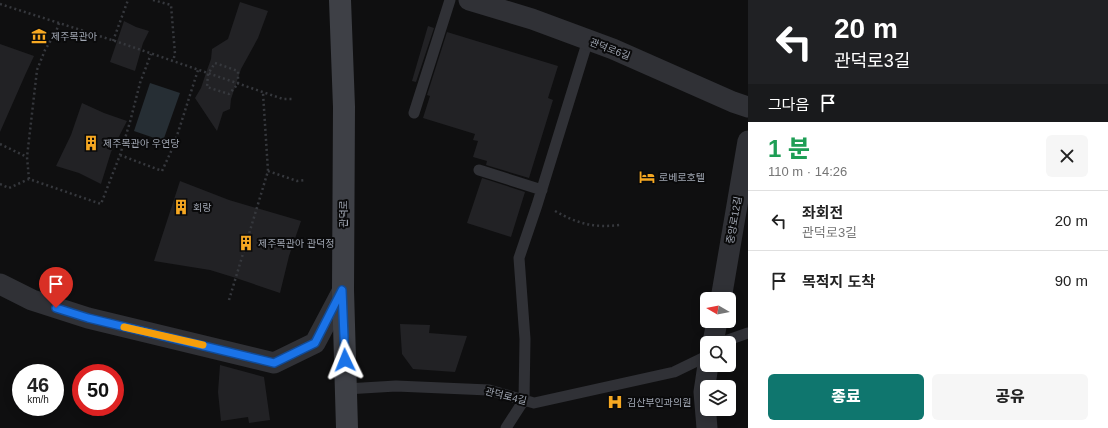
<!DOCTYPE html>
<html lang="ko">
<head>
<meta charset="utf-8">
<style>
	body { margin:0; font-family:Helvetica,"Noto Sans KR",sans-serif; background:#f6f6f6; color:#222; height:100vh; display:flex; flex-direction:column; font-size:15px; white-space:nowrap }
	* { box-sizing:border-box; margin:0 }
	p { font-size:13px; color:#767676 }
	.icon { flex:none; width:22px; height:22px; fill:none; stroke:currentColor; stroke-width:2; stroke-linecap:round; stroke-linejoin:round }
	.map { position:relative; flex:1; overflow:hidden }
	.sheet { display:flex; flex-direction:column; background:#fff; width:360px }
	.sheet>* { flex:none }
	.top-card { background:#202124; color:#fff; overflow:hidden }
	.needle { width:26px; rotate:279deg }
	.tools { position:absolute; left:700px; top:292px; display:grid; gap:8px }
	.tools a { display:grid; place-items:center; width:36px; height:36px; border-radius:6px; background:#fff; box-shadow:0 2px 10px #0003; font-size:20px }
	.speed { position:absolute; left:12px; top:364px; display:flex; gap:8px; font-size:20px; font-weight:700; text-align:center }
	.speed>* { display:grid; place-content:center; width:52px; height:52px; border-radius:50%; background:#fff; box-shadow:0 2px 10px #0003; line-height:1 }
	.speed small { font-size:10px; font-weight:400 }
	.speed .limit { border:6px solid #d22; background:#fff; color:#111 }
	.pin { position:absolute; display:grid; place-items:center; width:34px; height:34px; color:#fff; margin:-41px -17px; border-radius:50% 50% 50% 0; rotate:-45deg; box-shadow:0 0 4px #0007 }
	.pin .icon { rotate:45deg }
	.me { position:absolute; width:44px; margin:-22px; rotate:358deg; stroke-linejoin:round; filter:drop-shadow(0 0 3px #0008) }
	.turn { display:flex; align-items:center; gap:14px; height:84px; padding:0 20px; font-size:18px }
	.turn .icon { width:52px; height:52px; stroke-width:2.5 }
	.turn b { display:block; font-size:28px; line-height:34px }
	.then { display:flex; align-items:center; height:38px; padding:0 20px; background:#0003; gap:8px; font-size:15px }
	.round { display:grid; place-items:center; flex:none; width:42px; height:42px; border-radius:6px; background:#f6f6f6 }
	.head { display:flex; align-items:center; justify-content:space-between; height:68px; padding:0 20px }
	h1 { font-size:24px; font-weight:800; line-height:30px; color:#1e9e55 }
	.button { display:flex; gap:8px; margin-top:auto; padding:8px 20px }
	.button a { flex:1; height:46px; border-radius:6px; background:#0f766e; color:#fff; font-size:16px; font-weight:800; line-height:46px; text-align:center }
	.button a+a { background:#f6f6f6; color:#222 }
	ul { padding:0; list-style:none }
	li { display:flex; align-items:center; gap:12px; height:60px; padding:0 20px; border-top:1px solid #e0e0e0 }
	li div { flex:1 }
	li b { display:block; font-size:15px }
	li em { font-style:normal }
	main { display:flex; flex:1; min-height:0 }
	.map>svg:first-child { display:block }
	.water { fill:#262e34 }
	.building { fill:#222225 }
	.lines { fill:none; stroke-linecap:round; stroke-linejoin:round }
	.path { stroke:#36383d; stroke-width:2.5; stroke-dasharray:2 3; stroke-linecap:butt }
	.service { stroke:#303136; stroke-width:11 }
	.minor { stroke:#303136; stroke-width:21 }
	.secondary { stroke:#3e4046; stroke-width:22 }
	.route-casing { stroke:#114b97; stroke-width:10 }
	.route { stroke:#1a73e8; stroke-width:7 }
	.slow { stroke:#f59e0b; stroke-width:7 }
	.labels { text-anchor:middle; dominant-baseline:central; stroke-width:4; stroke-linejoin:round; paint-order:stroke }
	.poi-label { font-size:10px; fill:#a0a6b2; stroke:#0a0a0b; text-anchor:start }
	.street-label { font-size:10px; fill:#a0a6b2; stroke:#0a0a0b }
</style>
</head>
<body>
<main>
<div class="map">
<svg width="748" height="428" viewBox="0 0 748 428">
	<rect width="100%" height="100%" fill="#0f0f10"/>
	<path class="water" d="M150,83L180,93L163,141L134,131Z"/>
	<path class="building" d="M240,2L268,11L258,38L241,69L231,99L230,109L223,112L217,131L195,98L201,88L206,73L211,59L212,49L228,39Z
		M124,21L136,27L149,31L143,43L135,71L110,62Z
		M428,26L434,28L416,82L412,81Z
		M447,32L558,66L548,98L553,100L529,178L486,165L487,161L473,157L478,141L473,140L475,134L423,118L430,96L427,95Z
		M0,44L34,56L26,73L0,132Z
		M82,103L104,113L127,121L111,152L101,184L79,173L56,166L71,135Z
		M482,178L525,192L511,237L467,223Z
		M180,181L229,200L301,221L289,256L280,293L236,278L210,270L154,261Z
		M400,324L430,325L429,333L467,336L455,372L413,369L402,354Z
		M220,365L264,377L270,420L249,423L248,417L221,421L218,392Z"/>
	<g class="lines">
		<path class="path" d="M153,0L171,5L175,54L173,61
			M0,4L118,42L283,99H292
			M59,23L56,32L45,50L37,70L27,157L29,179L101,204L120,155L130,122L140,83L151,54
			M113,41L128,0
			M215,63L238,71V84L229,94L207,87L208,74Z
			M0,144L27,157
			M120,155L162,171L174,145L198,70
			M268,171L297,181L306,180
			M0,184L9,188L29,179
			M555,211C578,224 594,228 620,225
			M229,300L268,171L263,93"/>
		<path class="service" d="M414,113L450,0
			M479,170L542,190
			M724,343L728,340L748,333
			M346,389L396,386L489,390L534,403L674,372L707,356
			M506,428L524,400L525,339L519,258L537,205L588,40"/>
		<path class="minor" d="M469,0L532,19L613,49L733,102L748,107
			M0,284L32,300L88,318L274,363L315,343L343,290
			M721,299L748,141
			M713,343L717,321
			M707,428L704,392L708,365"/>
		<path class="secondary" d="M340,0L344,107L343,290L347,428"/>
	</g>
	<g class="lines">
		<defs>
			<path id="route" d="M56,308L88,318L274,363L315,343L342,290L345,360"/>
		</defs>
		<use href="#route" class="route-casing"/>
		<use href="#route" class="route"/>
		<path class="slow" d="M124,327L203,345"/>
	</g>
	<defs>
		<symbol id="museum-bare" viewBox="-9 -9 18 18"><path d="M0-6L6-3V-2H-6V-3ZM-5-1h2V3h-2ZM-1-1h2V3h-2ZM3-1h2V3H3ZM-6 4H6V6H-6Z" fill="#f6a822" stroke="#0a0a0b" stroke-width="2.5" paint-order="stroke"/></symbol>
		<symbol id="building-bare" viewBox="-9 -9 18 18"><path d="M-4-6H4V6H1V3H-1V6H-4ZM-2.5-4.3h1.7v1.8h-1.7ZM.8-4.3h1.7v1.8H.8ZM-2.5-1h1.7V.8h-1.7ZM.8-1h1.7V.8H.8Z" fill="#f6a822" stroke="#0a0a0b" stroke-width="2.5" paint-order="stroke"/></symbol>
		<symbol id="hotel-bare" viewBox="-9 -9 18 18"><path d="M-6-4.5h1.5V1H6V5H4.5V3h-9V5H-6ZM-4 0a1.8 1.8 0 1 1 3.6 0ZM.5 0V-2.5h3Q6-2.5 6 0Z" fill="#f6a822" stroke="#0a0a0b" stroke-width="2.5" paint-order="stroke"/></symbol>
		<symbol id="hospital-bare" viewBox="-9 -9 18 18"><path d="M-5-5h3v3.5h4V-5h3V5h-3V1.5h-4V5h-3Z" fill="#f6a822" stroke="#0a0a0b" stroke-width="2.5" paint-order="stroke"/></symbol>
	</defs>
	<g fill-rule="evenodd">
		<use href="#museum-bare" x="28" y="25" width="22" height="22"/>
		<use href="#building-bare" x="80" y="132" width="22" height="22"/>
		<use href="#hotel-bare" x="636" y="166" width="22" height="22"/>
		<use href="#building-bare" x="170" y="196" width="22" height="22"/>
		<use href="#building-bare" x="235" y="232" width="22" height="22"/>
		<use href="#hospital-bare" x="604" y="391" width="22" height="22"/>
	</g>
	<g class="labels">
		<g class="poi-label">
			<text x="51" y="36">제주목관아</text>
			<text x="103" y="143">제주목관아 우연당</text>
			<text x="659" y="177">로베로호텔</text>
			<text x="193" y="207">회랑</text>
			<text x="258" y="243">제주목관아 관덕정</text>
			<text x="627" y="402">김산부인과의원</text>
		</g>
		<g class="street-label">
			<text transform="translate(610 49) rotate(21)">관덕로6길</text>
			<text transform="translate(343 214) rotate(-90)">관덕로</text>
			<text transform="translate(734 220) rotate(-80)">중앙로12길</text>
			<text transform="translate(506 396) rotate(14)">관덕로4길</text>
		</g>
	</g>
</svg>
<div class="tools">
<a><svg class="needle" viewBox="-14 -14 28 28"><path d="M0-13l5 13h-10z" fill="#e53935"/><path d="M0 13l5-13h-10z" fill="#767676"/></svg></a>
<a><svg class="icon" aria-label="search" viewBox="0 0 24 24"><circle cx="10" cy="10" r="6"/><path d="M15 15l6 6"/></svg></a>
<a><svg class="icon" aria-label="layers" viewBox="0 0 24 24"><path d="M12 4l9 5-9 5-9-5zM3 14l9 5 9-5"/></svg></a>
</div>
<div class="speed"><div>46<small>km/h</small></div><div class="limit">50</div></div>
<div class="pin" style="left:56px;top:308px;background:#d93025"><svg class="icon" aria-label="arrive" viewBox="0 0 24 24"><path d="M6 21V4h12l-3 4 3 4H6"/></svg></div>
<svg class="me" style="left:345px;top:360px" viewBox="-20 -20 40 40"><path d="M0-17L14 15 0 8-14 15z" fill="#1a73e8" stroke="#fff" stroke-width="4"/></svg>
</div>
<section class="sheet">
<div class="top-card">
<div class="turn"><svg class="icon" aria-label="left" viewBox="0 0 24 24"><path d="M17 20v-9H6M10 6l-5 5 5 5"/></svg><div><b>20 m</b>관덕로3길</div></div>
<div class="then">그다음<svg class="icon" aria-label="arrive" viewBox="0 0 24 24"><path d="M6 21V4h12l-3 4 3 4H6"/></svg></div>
</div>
<div class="head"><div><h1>1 분</h1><p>110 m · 14:26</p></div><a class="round"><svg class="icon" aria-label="close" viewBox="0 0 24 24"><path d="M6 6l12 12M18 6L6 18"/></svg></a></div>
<ul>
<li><svg class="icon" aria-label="left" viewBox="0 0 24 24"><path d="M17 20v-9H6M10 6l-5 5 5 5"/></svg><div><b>좌회전</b><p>관덕로3길</p></div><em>20 m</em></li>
<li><svg class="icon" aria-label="arrive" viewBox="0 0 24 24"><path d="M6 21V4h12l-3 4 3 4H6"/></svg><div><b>목적지 도착</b></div><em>90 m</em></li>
</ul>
<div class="button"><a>종료</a><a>공유</a></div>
</section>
</main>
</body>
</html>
